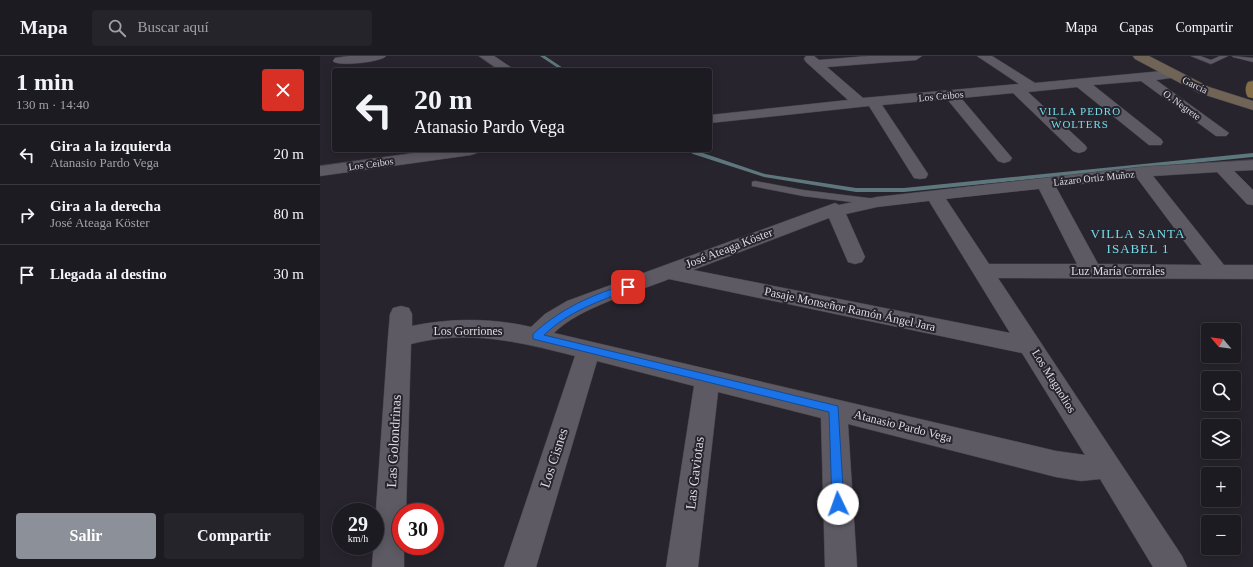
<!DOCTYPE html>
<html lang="es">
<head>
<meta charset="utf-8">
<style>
	body { margin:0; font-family:"Times New Roman",serif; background:#25242a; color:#f1f3f6; height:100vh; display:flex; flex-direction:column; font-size:15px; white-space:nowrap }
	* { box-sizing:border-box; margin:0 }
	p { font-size:13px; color:#a0a1a5 }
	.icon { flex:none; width:22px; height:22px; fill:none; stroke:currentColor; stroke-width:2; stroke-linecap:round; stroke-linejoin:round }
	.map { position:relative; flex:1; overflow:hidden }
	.side { display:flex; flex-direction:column; background:#1d1b22; width:320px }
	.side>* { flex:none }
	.guide { position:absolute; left:12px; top:12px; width:380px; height:84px; border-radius:4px; box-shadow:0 2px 10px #0003,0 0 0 1px #3b3940; background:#1d1b22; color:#f1f3f6; overflow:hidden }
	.needle { width:26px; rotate:299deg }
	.fabs { position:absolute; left:881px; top:267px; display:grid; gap:8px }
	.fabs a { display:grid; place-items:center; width:40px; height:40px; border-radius:4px; background:#1d1b22; box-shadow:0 2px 10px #0003,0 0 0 1px #3b3940; font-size:20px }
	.speed { position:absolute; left:12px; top:447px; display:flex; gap:8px; font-size:20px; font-weight:700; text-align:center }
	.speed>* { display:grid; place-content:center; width:52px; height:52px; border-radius:50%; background:#1d1b22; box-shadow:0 2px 10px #0003,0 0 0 1px #3b3940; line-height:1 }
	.speed small { font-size:10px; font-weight:400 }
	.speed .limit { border:6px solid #d22; background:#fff; color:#111 }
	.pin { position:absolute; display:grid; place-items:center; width:34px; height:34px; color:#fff; margin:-17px; border-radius:8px; box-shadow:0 2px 6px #0006 }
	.me { position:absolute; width:44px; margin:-22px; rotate:357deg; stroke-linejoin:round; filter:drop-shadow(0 0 3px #0008) }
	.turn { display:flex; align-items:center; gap:14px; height:84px; padding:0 16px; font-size:18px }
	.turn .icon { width:52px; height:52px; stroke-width:2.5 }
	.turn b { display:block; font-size:28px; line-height:34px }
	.round { display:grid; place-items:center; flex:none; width:42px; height:42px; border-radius:4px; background:#25242a }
	.summary { display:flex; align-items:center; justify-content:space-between; height:68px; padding:0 16px }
	h1 { font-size:24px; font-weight:600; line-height:30px }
	.button { display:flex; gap:8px; margin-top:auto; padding:8px 16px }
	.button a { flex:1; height:46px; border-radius:4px; background:#8c9099; color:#fff; font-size:16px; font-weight:600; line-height:46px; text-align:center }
	.button a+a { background:#25242a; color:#f1f3f6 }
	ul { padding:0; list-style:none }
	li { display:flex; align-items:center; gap:12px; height:60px; padding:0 16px; border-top:1px solid #3b3940 }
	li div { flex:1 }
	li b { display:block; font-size:15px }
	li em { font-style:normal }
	header { display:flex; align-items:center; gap:24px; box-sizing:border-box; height:56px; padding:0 20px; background:#1d1b22; border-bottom:1px solid #3b3940 }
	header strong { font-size:19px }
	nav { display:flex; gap:22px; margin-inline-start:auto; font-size:14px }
	.search { width:280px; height:36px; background:#25242a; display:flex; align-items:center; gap:10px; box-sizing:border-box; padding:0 14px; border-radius:4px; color:#a0a1a5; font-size:15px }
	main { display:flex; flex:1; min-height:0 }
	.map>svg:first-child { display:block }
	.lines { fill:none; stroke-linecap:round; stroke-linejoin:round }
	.stream { fill:#5e777c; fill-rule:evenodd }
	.lane-casing { stroke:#45434a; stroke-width:1 }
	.street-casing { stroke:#45434a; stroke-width:1 }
	.secondary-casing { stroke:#45434a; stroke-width:1 }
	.primary-casing { stroke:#45434a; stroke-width:1 }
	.lane { fill:#5d5a64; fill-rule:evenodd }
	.street { fill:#5d5a64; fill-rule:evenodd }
	.secondary { fill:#706456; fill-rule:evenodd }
	.primary { fill:#836e47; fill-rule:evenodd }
	.route { fill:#1a73e8; stroke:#114b97 }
	.labels { text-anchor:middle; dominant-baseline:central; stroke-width:4; stroke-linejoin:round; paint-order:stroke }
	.far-street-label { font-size:10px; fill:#dddbe1; stroke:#27242d }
	.far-neighbourhood-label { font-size:11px; letter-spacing:1px; fill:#72dde9; stroke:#27242d }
	.street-label { font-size:12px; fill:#dddbe1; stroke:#27242d }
	.neighbourhood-label { font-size:13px; letter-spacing:1px; fill:#72dde9; stroke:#27242d }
	.near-street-label { font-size:14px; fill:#dddbe1; stroke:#27242d }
</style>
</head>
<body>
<header>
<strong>Mapa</strong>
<div class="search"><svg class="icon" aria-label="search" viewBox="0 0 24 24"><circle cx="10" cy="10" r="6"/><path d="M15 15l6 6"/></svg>Buscar aquí</div>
<nav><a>Mapa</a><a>Capas</a><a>Compartir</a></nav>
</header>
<main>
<section class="side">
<div class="summary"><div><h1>1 min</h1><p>130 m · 14:40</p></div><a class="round" style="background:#d93025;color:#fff"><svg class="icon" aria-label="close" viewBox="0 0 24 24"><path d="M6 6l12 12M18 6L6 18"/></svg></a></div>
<ul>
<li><svg class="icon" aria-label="left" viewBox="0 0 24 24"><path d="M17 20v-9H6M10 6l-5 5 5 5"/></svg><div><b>Gira a la izquierda</b><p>Atanasio Pardo Vega</p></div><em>20 m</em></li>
<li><svg class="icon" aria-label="right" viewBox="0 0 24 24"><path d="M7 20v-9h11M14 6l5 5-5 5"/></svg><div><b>Gira a la derecha</b><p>José Ateaga Köster</p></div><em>80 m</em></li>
<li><svg class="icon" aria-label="arrive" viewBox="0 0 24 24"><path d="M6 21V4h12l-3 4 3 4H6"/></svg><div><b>Llegada al destino</b></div><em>30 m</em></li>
</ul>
<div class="button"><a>Salir</a><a>Compartir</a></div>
</section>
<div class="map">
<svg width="933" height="511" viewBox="0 0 933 511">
	<rect width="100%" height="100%" fill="#27242d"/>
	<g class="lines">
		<path class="stream" d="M220,0H225L246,14H241Z
			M367,94H374L445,118L536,132H584L933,97V101L584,136H536L444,121L373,98Z"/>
		<defs>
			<path id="lane" d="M871,0H880L891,4L900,0H908L891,8Z
				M912,0L933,2V6L913,1Z
				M435,125L483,134L556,143L560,146L556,149L483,140L432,130V126Z"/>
			<path id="street" d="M29,0H66C62,6 17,11 13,5L15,2Z
				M159,0H174L195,14H179Z
				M486,0H494L499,4L548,0H602L596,4L507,11L543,42L699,28L657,0H672L715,27L853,14L858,15L860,18L858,21L836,24L909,77L906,80H896L821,25L773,29L841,83L843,86L841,89H829L757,31L708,36L765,89L767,92L765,95L759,97L753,95L693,37L641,42L692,102L690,105L684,107L678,105L627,43L562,49L608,118L606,122L600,123L594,122L549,50L390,67V59L528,44L486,6L484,3Z
				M116,94H159L157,97L151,99L0,120V110Z
				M933,104V114L914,115L933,134V149L927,148L897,116L833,120L904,209H933V223L678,222L862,500L867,511H833L780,423L761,425L736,421L528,368L537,511H505L501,362L398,336L378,511H346L374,330L277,305L216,511H184L255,300C199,286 149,273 91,288L86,456H81V490H84V511H52L68,282L70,258L73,252L81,250L89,252L92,258V270C131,262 172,262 211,271L225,258L247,245L515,147L519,149L557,141L821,111ZM817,122L882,209L778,208L736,131ZM719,133L757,208H669L626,143ZM609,145L690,277L373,214L509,162L528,206L535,208L542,206L545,201L526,158L557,151ZM349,223L702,297L765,399L736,395L234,277C260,251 314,237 349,223Z"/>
			<path id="secondary" d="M813,0H829L889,31L933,45V54L879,37L815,3Z"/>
			<path id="primary" d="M933,25V42L928,41C925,37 925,30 928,26Z"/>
		</defs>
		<use href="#lane" class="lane-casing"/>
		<use href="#street" class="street-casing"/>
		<use href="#secondary" class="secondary-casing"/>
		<use href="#primary" class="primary-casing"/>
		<use href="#lane" class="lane"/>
		<use href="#street" class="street"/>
		<use href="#secondary" class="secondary"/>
		<use href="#primary" class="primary"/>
	</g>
	<path class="route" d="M308,228L311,229V233C280,245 249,255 224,279L518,350L524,448L523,452L518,454L514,452L512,448L509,356L213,283V278C240,253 273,238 308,228Z"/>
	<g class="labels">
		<g class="far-street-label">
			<text transform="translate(875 29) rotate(26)">García</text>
			<text transform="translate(621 40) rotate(-5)">Los Ceibos</text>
			<text transform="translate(862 49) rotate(36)">O. Negrete</text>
			<text transform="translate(51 108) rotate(-8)">Los Ceibos</text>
			<text transform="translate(774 122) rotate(-6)">Lázaro Ortiz Muñoz</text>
		</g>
		<g class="far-neighbourhood-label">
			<text x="760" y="55">VILLA PEDRO<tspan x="760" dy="13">WOLTERS</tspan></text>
		</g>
		<g class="street-label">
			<text transform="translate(409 192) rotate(-21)">José Ateaga Köster</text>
			<text x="798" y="215">Luz María Corrales</text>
			<text transform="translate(530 253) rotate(12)">Pasaje Monseñor Ramón Ángel Jara</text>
			<text x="148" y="275">Los Gorriones</text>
			<text transform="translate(734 325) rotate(58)">Los Magnolios</text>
			<text transform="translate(583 370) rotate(14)">Atanasio Pardo Vega</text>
		</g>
		<g class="neighbourhood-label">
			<text x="818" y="177">VILLA SANTA<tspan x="818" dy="15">ISABEL 1</tspan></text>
		</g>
		<g class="near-street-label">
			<text transform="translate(74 385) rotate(-87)">Las Golondrinas</text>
			<text transform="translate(234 402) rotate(-72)">Los Cisnes</text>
			<text transform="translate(375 417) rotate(-83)">Las Gaviotas</text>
		</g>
	</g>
</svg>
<div class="fabs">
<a><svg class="needle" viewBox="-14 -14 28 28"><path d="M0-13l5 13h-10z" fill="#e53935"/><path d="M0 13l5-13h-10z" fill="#a0a1a5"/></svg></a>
<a><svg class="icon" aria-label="search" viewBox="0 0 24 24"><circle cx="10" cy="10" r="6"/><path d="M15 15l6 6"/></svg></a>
<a><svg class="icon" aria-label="layers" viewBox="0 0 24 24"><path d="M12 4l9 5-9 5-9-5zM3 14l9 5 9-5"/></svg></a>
<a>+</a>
<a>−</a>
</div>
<div class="speed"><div>29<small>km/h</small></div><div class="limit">30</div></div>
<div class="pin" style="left:308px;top:231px;background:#d93025"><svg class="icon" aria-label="arrive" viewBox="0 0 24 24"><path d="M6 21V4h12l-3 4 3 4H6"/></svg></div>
<svg class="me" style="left:518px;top:448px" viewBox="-20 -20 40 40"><circle r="19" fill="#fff"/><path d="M0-13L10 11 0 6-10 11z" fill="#1a73e8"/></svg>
<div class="guide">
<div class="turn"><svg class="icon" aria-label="left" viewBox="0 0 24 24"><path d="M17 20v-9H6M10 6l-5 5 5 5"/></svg><div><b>20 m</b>Atanasio Pardo Vega</div></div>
</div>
</div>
</main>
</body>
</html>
